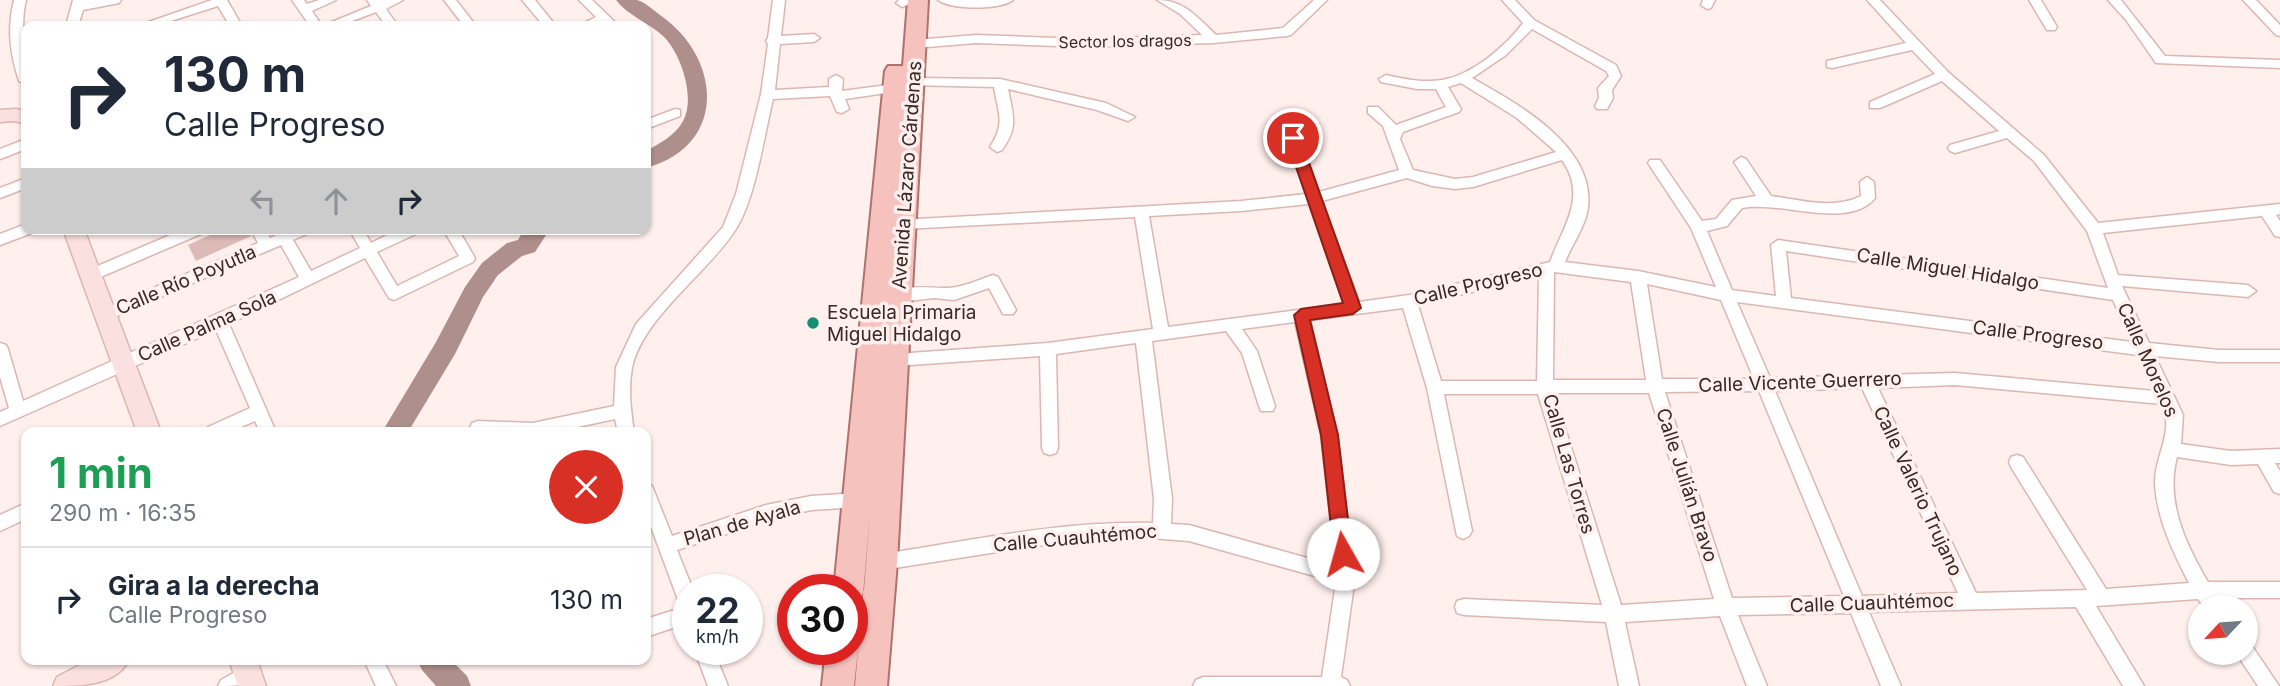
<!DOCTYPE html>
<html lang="es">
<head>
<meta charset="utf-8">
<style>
	body { margin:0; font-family:Inter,sans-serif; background:#f6f6f7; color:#1f2937; height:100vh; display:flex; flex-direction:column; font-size:26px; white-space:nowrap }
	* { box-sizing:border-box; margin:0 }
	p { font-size:23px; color:#747a83 }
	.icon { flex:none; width:38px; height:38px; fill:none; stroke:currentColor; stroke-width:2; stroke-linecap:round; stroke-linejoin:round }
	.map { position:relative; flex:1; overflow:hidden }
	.side { position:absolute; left:21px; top:427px; width:630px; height:238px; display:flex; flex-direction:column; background:#fff; border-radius:14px; box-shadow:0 2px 5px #0004 }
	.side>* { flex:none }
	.banner { position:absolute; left:21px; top:21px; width:630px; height:214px; border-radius:14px; box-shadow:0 2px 5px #0004; background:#fff; color:#1f2937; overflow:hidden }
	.needle { width:46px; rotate:244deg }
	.tools { position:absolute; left:2188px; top:595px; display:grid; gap:14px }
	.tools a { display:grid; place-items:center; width:70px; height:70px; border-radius:50%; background:#fff; box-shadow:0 2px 5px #0004; font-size:35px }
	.speed { position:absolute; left:672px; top:574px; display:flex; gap:14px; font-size:35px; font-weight:700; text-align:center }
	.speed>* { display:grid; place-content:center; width:91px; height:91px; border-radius:50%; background:#fff; box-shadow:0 2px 5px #0004; line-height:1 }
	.speed small { font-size:18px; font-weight:400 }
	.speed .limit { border:10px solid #d22; background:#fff; color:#111 }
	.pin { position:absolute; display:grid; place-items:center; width:60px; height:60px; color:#fff; margin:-30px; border:4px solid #fff; border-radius:50%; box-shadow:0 2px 7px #0007 }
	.me { position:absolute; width:77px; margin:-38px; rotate:353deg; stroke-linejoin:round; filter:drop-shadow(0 0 5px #0008) }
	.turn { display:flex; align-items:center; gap:24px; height:147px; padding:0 28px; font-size:32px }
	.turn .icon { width:91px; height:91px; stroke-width:2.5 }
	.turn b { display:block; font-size:49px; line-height:60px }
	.lanes { display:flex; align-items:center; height:66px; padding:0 28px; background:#0003; justify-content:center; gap:35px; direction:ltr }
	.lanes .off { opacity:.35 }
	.round { display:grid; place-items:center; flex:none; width:74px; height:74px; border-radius:37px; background:#f6f6f7 }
	.summary { display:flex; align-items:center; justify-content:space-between; height:119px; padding:0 28px }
	h1 { font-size:42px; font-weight:700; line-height:52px; color:#1e9e55 }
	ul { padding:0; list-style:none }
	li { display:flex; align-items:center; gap:21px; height:105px; padding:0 28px; border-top:2px solid #e0e1e3 }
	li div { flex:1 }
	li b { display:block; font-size:26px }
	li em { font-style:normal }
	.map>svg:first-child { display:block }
	.green { fill:#dcbbb7 }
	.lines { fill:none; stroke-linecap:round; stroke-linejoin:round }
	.river { fill:#af8f8b; fill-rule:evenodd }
	.minor-casing { stroke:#dbb6b2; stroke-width:3 }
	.secondary-casing { stroke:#dbb6b2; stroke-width:3 }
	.primary-casing { stroke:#af726d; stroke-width:4 }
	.minor { fill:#fff; fill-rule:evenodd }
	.secondary { fill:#fae0df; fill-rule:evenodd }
	.primary { fill:#f6c2be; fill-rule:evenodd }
	.route { fill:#d93025; stroke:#8d1f18; stroke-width:2 }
	.poi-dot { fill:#168e71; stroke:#ffefed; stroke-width:2.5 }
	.labels { text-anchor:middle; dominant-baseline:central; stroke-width:7; stroke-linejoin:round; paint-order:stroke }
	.far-street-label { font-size:16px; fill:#372927; stroke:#ffefed }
	.street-label { font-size:19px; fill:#372927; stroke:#ffefed }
	.poi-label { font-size:19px; fill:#372927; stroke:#ffefed; text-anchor:start }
</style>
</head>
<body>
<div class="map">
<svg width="2280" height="686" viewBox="0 0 2280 686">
	<rect width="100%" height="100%" fill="#ffefed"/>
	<path class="green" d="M224,229H247L251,236L196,261L188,245Z"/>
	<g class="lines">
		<path class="river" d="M616,0C622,0 631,0 637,0C645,2 653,10 660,15C721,57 729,145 646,168V151C659,144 676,135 683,121C696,98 681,53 663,36C649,23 627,15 616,0Z
			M524,229H550L535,252L522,256L498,275L483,297L455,354L408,432H382L436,342L465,287L482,263L507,243L518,240Z
			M417,660H451L467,676L471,686H436L422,670Z"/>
		<defs>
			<path id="minor" d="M14,0H26C19,29 27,56 26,85L19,81C10,53 7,29 14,0Z
				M73,0H121L119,3L83,10L78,26H66Z
				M212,0H227L242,26H230L218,6L155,26H137Z
				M292,0H304L307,4L319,0H336L312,11L322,26L371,6L367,0H403L386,9L398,26H386L376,12L339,26H310Z
				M444,0H456L476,26H464Z
				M522,0H535L556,26H544Z
				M579,0H592L619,26H606L603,23L595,26H578L596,17Z
				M773,0H785L781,36L814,34L820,38L814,42L780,44L775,90L829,87V79L836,75L843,79L842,91L895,84L900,85V91L845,99L849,109L842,113L837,112L830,96L773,99C764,136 755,202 734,232C707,273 641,320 632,368C628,389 631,412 634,432H618L615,419L554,432H472L470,428L472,423L478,421L533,423L614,406L616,367L636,324L723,227L736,194L761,94L768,44L766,41L768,38Z
				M899,0H920L902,7L896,3Z
				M938,0H1013C1000,10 952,10 938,0Z
				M1157,0C1184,0 1197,17 1216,35L1283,28L1314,0H1327L1291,35L1287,36L1213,43L1083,47L976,43L915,48L909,44L915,40L976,35L1083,39L1202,35L1180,14Z
				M1502,0H1515L1534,20L1616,65L1621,76L1612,90L1613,98L1607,109H1597L1595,106L1599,98L1598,88L1609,76L1606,71L1532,29L1506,55L1472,78C1518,104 1595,146 1588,207C1586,226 1572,244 1565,262L1638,271L1716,287L1691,228L1648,163L1650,160H1660L1702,221L1716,219L1732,200L1756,196L1734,162L1741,157L1746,159L1771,196C1801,200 1832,210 1861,196L1860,182L1867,177L1874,182L1875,198C1848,231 1779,200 1742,208L1727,226L1707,231L1732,290L1776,296L1771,245L1778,240L2108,288L2087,231L2034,161L2007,138L1955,153L1950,151L1948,148L1950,145L1999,131L1942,81L1880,108H1870V102L1935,74L1912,50L1832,68L1827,67V61L1906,43L1867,0H1880L1948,72L2044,155L2098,223L2280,204V214L2276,215L2280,221V237L2275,236L2262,216L2103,233L2118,275L2248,285L2256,291L2248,297L2122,286L2149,343L2219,350H2280V362H2219L2155,356L2183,415L2181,444L2231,451L2280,449V463H2275L2280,471V494L2274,492L2258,464L2231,465L2177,457C2165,501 2186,545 2208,582H2280V598H2219L2223,607H2204L2198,599L2096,606L2144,686H2123L2076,607L1869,612L1901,686H1881L1851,613L1738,615L1767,686H1747L1720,616L1625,622L1639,686H1619L1606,622L1464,615L1457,613L1455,607L1457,601L1464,599L1602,605L1538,394H1444L1472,531L1469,536L1463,539L1457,536L1427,388L1403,308L1310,320L1337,435L1355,577L1341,677L1347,680L1350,686H1193L1196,680L1203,677H1322L1336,582L1189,541L1151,538L1113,539L1035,546L882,570L876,568L873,562L876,556L882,554C972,540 1062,521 1153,523L1154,499L1136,343L1056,354L1058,448L1056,453L1050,455L1044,453L1042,448L1040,356L896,366L890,364L888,360L890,356L896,354L1048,343L1153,329L1135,217L904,229L899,228L897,224L899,220L1241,201L1306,194L1279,118L1286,114L1293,118L1319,192L1399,170L1383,126L1368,113V107H1378L1396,125L1446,107L1436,89H1417L1381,82L1379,79L1386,75C1404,79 1423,83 1442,80C1472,75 1505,47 1523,23ZM1461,83L1517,118L1556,152L1473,177L1455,179L1413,170L1400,139L1403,132L1459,112L1461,109L1448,87ZM1562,160C1588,197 1563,226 1550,262L1409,295L1359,302L1322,201L1407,178L1432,186L1455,189L1473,187ZM1309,204L1344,304L1168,327L1149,216L1241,211ZM1786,251L2113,300L2132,342L1791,298ZM1554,272L1631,282L1646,380H1553ZM1539,276L1537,381H1441L1418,305ZM1647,284L1721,300L1754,379H1662ZM1737,302L2138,355L2155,391L1955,373L1770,378ZM1295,322L1321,435L1336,566L1189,525L1171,524L1172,499L1152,341L1226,331L1242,353L1259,406L1261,411H1273L1275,406L1257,351L1242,329ZM1955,385L2162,404C2175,433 2154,455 2155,484C2157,519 2173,552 2189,583L2106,589L2023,457L2017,455L2011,457L2009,462L2011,467L2087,590L1976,593L1878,388ZM1862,388L1958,593L1862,596L1775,391ZM1759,391L1844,596L1732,598L1665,392ZM1554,393H1649L1714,599L1621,605Z
				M1703,0H1715L1711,8L1707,9L1701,5Z
				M2029,0H2041L2057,27L2055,30H2047Z
				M2108,0H2121L2165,56L2280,60V68L2156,63L2126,20Z
				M2243,0H2256L2280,25V36L2276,35Z
				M913,78L1000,79L1106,103L1135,117L1128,121L1097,110L1008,89C1013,116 1019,126 1002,150L997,152L990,147C1006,123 998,113 994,87L908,85V79Z
				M675,109L680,110V116L646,129V120Z
				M26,139V149L0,159V149Z
				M26,178V188L0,198V188Z
				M26,224V229H34L32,233L0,245V234Z
				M184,229H205L203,233L96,279H86L83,275L86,271Z
				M251,229H265L270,238L290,229H311L309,233L293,240L311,271L360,248L349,229H363L371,243L399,229H420L418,233L377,252L397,286L459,256L443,229H458L475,258L473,262L394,300L389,298L365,258L229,324L276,432H260L255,421L230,432H206L208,427L250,408L216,330L0,426V412L9,408L0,377V343L6,345L8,349L23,401L299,277L281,245L110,319H100L97,315L100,311L258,243Z
				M993,275L998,277L1016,310L1013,314H1003L989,288L954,300L934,298L900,302L892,296C903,281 940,291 956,287C968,285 981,279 993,275Z
				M646,484L652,486L672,536L766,505L811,496L859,493L865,495L868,500L865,505L859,507L811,510L766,521L677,550L693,590H688V623L646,637V619L681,608L646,513Z
				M26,503V519L0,531V515Z
				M2245,643L2252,646L2279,686H2258L2236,653H2245Z
				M694,649H713L728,686H708Z
				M364,660H383L396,686H376Z
				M248,665L255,668L258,674C251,686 233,686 218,686L221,680Z"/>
			<path id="secondary" d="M16,109L26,111V124L15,121L0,122V110Z
				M63,229H84L161,432H137Z
				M89,660H129C116,686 79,686 53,686L57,677Z
				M229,660H257L266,686H238Z"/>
			<path id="primary" d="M908,0H928L897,562L887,686H855L870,514L864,590L860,600L852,603V590H834L885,71L888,66H903Z
				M853,639L858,649L854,686H822L826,649H852Z"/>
		</defs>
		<use href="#minor" class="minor-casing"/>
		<use href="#secondary" class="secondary-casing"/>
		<use href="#primary" class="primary-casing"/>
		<use href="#minor" class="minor"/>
		<use href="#secondary" class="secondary"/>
		<use href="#primary" class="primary"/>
	</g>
	<path class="route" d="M1293,133L1300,138L1361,308L1353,314L1310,320L1338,435L1352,554L1350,559L1343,562L1337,559L1334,554L1321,435L1294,315L1301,309L1343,303L1286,138Z"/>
	<circle class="poi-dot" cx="813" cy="323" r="7"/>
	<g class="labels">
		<g class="far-street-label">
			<text transform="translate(1125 41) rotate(-1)">Sector los dragos</text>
		</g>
		<g class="street-label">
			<text transform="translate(907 175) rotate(-86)">Avenida Lázaro Cárdenas</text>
			<text transform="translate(1948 269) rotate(9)">Calle Miguel Hidalgo</text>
			<text transform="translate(186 280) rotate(-23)">Calle Río Poyutla</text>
			<text transform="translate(1478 284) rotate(-13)">Calle Progreso</text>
			<text transform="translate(207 326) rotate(-24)">Calle Palma Sola</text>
			<text transform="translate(2038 335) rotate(7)">Calle Progreso</text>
			<text transform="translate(2148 360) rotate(66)">Calle Morelos</text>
			<text transform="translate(1800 382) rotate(-2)">Calle Vicente Guerrero</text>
			<text transform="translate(1569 464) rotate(74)">Calle Las Torres</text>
			<text transform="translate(1687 485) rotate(72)">Calle Julián Bravo</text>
			<text transform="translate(1918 491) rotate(65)">Calle Valerio Trujano</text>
			<text transform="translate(742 523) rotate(-16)">Plan de Ayala</text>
			<text transform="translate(1075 538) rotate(-5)">Calle Cuauhtémoc</text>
			<text transform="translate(1872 603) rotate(-2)">Calle Cuauhtémoc</text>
		</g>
		<g class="poi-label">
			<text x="827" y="312">Escuela Primaria<tspan x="827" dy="22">Miguel Hidalgo</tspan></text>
		</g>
	</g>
</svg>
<div class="tools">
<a><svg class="needle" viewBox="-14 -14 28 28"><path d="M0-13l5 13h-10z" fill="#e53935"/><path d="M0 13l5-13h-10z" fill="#747a83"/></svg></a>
</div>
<div class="speed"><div>22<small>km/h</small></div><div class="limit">30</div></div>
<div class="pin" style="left:1293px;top:138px;background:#d93025"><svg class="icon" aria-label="arrive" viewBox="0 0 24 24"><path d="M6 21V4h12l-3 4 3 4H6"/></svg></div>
<svg class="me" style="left:1343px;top:554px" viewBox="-20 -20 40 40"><circle r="19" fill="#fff"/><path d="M0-13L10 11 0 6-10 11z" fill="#d93025"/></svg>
<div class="banner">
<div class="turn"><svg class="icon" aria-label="right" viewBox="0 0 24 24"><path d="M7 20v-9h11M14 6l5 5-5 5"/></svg><div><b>130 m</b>Calle Progreso</div></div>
<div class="lanes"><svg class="icon off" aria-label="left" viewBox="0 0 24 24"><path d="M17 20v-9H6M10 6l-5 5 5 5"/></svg><svg class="icon off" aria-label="ahead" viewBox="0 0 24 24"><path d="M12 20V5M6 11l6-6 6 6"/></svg><svg class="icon" aria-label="right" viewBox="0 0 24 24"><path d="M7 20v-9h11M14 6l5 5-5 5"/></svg></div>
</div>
<section class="side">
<div class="summary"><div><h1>1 min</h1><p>290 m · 16:35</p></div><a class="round" style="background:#d93025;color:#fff"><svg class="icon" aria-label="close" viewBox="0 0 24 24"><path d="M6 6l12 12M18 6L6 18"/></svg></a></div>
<ul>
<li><svg class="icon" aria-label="right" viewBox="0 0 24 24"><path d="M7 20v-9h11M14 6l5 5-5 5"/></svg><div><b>Gira a la derecha</b><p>Calle Progreso</p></div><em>130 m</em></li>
</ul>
</section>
</div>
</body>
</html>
